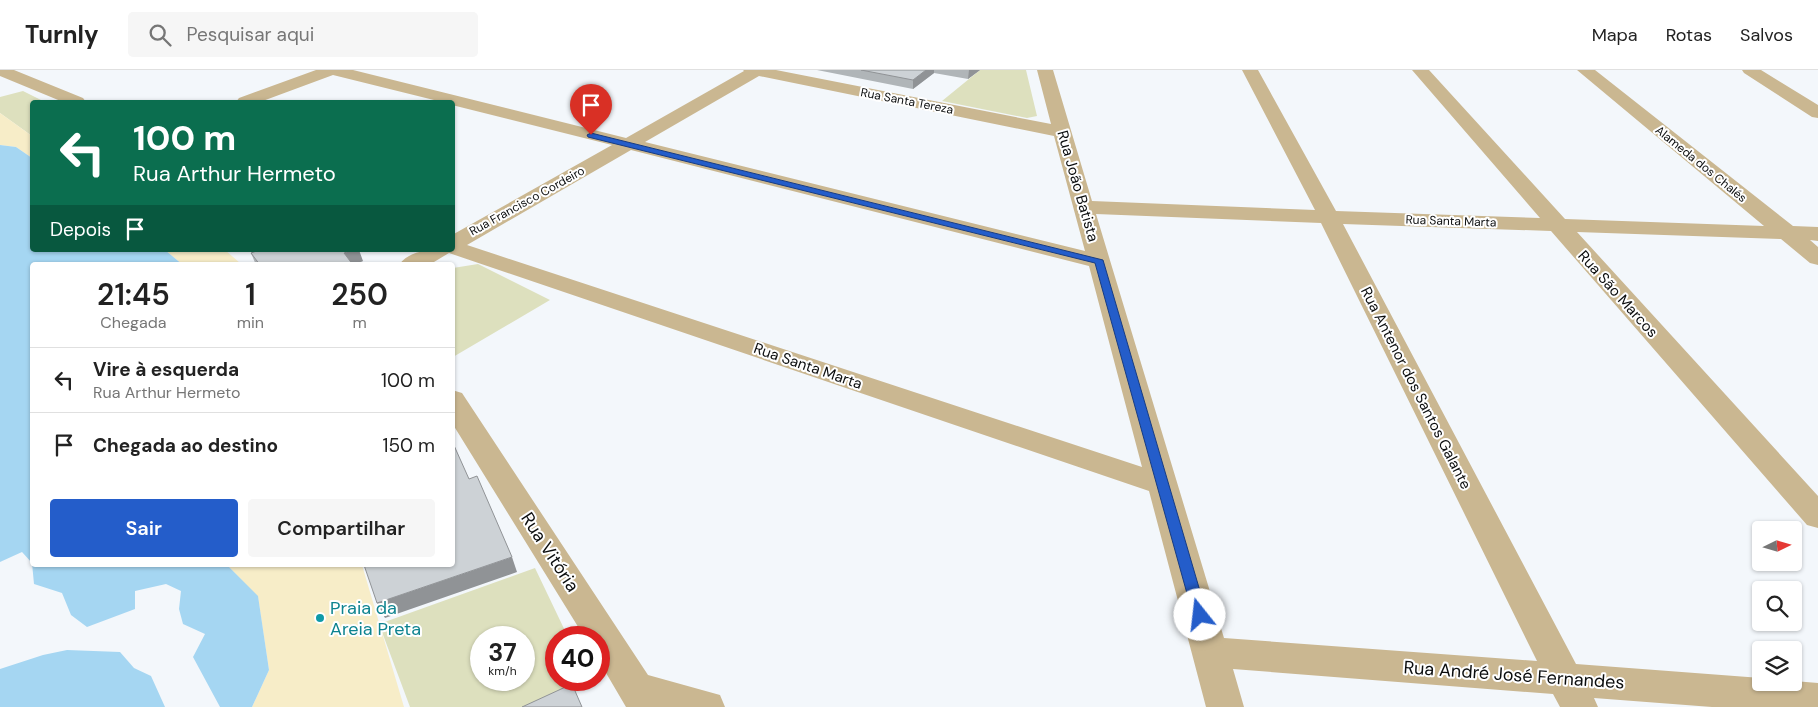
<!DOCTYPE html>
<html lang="pt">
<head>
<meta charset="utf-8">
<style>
	body { margin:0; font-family:"DM Sans",sans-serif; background:#f6f6f6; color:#222; height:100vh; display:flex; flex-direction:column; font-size:19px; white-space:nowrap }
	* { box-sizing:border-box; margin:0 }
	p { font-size:16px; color:#767676 }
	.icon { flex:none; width:28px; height:28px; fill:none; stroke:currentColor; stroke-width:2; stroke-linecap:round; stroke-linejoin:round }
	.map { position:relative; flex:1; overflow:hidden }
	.sheet { position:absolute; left:30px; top:192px; width:425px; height:305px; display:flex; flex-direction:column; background:#fff; border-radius:5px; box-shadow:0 1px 4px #0004 }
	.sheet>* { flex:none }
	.hud { position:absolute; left:30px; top:30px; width:425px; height:152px; border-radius:5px; box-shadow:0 1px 4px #0004; background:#0b6e4f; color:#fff; overflow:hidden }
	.needle { width:32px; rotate:85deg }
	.buttons { position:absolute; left:1752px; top:451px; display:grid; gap:10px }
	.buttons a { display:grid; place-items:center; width:50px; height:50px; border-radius:5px; background:#fff; box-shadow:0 1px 4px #0004; font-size:25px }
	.speed { position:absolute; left:470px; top:556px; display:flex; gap:10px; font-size:25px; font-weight:700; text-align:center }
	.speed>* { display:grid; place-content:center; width:65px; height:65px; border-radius:50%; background:#fff; box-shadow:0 1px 4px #0004; line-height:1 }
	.speed small { font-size:12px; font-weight:400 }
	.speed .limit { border:8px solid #d22; background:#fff; color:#111 }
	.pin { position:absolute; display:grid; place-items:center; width:42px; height:42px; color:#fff; margin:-51px -21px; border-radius:50% 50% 50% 0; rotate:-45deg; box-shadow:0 0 5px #0007 }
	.pin .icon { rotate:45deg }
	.me { position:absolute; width:55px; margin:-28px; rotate:344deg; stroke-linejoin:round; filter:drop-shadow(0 0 4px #0008) }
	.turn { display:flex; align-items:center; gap:18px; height:105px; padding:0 20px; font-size:22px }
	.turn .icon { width:65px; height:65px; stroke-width:2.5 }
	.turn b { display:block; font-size:35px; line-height:42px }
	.then { display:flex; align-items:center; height:48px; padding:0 20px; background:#0003; gap:10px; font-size:19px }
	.eta { display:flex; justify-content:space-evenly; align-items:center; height:85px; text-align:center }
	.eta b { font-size:30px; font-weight:600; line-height:35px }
	.action { display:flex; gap:10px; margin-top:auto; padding:10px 20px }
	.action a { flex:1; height:58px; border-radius:5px; background:#245dca; color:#fff; font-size:20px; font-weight:600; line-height:58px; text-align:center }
	.action a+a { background:#f6f6f6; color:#222 }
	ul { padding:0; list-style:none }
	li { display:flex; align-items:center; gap:15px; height:65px; padding:0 20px; border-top:1px solid #e0e0e0 }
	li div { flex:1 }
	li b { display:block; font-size:19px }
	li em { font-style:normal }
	header { display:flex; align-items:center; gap:30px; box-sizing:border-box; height:70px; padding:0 25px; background:#fff; border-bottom:1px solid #e0e0e0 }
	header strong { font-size:24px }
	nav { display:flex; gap:28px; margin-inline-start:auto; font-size:18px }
	.search { width:350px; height:45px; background:#f6f6f6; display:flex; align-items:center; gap:12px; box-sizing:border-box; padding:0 18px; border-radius:5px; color:#767676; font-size:19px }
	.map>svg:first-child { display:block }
	.green { fill:#dde0be; fill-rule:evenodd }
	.sand { fill:#f7edc8 }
	.water { fill:#a5d6f2 }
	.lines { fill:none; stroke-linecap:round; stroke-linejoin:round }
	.minor { fill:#cab791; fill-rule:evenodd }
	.wall { fill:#b0b5b8 }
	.shaded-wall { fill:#909396 }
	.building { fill:#cdd2d6; stroke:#909396 }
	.route { fill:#245dca; stroke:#173c83 }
	.culture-dot { fill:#0f9aa8; stroke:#fff; stroke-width:2 }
	.labels { text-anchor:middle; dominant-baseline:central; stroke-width:4; stroke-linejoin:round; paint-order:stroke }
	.far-street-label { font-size:12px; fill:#0b0d0e; stroke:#fff }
	.street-label { font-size:15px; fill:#0b0d0e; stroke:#fff }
	.near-street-label { font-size:18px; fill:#0b0d0e; stroke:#fff }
	.near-culture-label { font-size:18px; fill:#0d838f; stroke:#fff; text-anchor:start }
</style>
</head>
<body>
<header>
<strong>Turnly</strong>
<div class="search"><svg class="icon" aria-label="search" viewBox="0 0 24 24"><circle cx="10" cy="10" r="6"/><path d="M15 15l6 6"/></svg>Pesquisar aqui</div>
<nav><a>Mapa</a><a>Rotas</a><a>Salvos</a></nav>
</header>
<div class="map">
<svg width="1818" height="637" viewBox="0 0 1818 637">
	<rect width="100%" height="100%" fill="#f3f7fb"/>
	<path class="green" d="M980,0H1026L1037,46L1027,48L942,31Z
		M23,21L45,32H32V66L0,43V27Z
		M478,194L550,230L453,287V198Z
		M535,498L568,567L556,568V610H588L590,615L542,637H410L379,554ZM481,568H524V610H481Z"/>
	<path class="sand" d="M0,43L32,66V88L16,77L0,75Z
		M165,180H225L240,193L250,195H183Z
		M227,495H362L404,637H252L269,600L258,527Z"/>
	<path class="water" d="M0,75L16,77L32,88V180H165L183,195H32V495H227L258,526L269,600L252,637H220L193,587L205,564L183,554L179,539L181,521L166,514L135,521V539L87,557L71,545L62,523L34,514L32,493L22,482L0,492Z
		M67,580L120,582L134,598L151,606L165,637H0V599L43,585Z"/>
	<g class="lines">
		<path class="minor" d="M0,0H14L83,28L86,32H63L0,6Z
			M316,0H353L626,68L744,1L743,0H776L1051,54L1037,0H1053L1092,131L1315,140L1242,0H1258L1336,141L1540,148L1412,0H1429L1565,149L1764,156L1577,0H1595L1793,156L1818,157V171L1810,170L1818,177V195L1810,193L1781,169L1577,162L1818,426V458L1807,455L1551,161L1343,154L1576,594L1761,608V612H1794V611L1818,613V637H1712L1594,628L1598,637H1560L1553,624L1233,599L1244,637H1206L1149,421L449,183L429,195H399C411,178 434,180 452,180V165L612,75L452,35V32H442L333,5L260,32H236L239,28ZM759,6L1054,66L1085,181L645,72ZM631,80L1089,196L1142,397L467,175ZM1096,144L1321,153L1537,591L1224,568Z
			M1742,0H1761L1818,35V48L1812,47L1744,3Z
			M452,320L462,323L648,605L720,625L725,637H626L599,591V568H585L452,353Z"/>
	</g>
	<path class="wall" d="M817,0H980L968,9L934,3L913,19Z
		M251,183L363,191L353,195H256Z"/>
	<path class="shaded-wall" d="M926,0H934V3L913,19V10Z
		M969,0H980L968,9Z
		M353,180H359L363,191L352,195L344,183Z
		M512,487L517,502L385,548L377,533Z"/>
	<path class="building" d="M861,0H926L913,10Z
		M259,180H353L344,183L353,195H260L251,183Z
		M452,371L469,409L477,406L512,487L377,533L364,495H452Z
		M572,614L582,637H522Z"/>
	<path class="route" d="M591,63L1103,190L1207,545L1205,549L1200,551L1195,549L1193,545L1095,193L588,67L587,65Z"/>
	<circle class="culture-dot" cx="320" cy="548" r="5"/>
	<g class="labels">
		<g class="far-street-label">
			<text transform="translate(907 31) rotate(11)">Rua Santa Tereza</text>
			<text transform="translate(1701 94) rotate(39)">Alameda dos Chalés</text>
			<text transform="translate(527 131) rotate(-29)">Rua Francisco Cordeiro</text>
			<text transform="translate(1451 151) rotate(2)">Rua Santa Marta</text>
		</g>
		<g class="street-label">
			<text transform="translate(1078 116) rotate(74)">Rua João Batista</text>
			<text transform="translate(1618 224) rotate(48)">Rua São Marcos</text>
			<text transform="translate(808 296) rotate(19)">Rua Santa Marta</text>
			<text transform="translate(1416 318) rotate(63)">Rua Antenor dos Santos Galante</text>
		</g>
		<g class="near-street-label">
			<text transform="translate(550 482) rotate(57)">Rua Vitória</text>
			<text transform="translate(1514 605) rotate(4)">Rua André José Fernandes</text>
		</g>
		<g class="near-culture-label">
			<text x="330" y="538">Praia da<tspan x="330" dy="21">Areia Preta</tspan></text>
		</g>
	</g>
</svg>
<div class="buttons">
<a><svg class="needle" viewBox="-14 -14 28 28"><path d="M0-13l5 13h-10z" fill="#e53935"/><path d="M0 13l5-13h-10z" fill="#767676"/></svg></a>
<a><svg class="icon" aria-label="search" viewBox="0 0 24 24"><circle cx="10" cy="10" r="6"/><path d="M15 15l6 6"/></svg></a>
<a><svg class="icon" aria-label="layers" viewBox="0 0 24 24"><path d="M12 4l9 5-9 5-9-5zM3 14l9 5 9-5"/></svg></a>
</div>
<div class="speed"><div>37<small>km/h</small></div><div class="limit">40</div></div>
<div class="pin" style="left:591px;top:65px;background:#d93025"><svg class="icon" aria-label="arrive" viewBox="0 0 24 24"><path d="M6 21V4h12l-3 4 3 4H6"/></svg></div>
<svg class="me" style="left:1200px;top:545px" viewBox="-20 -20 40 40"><circle r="19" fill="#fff"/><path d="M0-13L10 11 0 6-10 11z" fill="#245dca"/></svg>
<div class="hud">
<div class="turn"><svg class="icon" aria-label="left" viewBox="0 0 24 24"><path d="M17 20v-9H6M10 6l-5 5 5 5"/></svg><div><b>100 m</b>Rua Arthur Hermeto</div></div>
<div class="then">Depois<svg class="icon" aria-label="arrive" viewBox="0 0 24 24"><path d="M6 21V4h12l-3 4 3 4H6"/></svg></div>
</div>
<section class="sheet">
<div class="eta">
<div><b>21:45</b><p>Chegada</p></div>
<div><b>1</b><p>min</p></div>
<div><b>250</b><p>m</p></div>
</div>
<ul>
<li><svg class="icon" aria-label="left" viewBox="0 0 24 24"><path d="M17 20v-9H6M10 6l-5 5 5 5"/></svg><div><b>Vire à esquerda</b><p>Rua Arthur Hermeto</p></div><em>100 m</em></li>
<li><svg class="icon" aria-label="arrive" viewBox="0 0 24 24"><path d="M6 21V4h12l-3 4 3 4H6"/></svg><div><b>Chegada ao destino</b></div><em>150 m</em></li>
</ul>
<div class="action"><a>Sair</a><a>Compartilhar</a></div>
</section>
</div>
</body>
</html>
